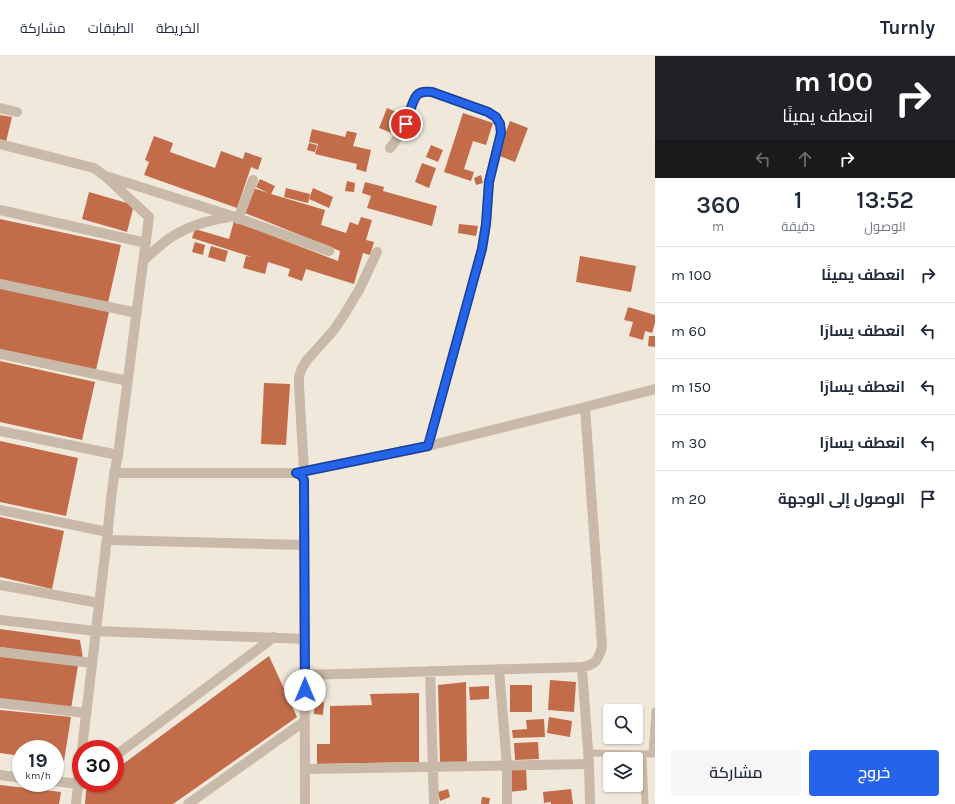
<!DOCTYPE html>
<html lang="ar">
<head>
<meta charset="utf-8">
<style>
	body { margin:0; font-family:Karla,Cairo,sans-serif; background:#f6f6f7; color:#1f2937; direction:rtl; height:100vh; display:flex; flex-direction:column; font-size:15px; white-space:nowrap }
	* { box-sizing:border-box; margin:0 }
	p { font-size:13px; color:#747a83 }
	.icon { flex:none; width:22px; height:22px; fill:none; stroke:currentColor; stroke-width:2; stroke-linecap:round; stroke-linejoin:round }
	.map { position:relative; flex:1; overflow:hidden; direction:ltr }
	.panel { display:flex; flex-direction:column; background:#fff; width:300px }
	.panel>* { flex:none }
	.top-card { background:#202124; color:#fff; overflow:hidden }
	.fabs { position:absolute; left:603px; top:648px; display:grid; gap:8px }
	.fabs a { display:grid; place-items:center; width:40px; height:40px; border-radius:4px; background:#fff; box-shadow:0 1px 3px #0004; font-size:20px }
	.speed { position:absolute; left:12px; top:684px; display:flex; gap:8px; font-size:20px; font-weight:700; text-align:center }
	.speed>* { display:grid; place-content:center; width:52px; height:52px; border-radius:50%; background:#fff; box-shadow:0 1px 3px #0004; line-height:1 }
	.speed small { font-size:10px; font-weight:400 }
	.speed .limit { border:6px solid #d22; background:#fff; color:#111 }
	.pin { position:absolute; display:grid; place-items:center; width:34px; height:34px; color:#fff; margin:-17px; border:2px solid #fff; border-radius:50%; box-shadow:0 1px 4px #0007 }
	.me { position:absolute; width:44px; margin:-22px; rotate:0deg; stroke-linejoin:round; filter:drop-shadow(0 0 3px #0008) }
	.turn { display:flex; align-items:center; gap:14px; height:84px; padding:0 16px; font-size:18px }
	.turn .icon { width:52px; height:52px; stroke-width:2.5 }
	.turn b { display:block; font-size:28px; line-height:34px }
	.lanes { display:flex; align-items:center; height:38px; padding:0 16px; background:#0003; justify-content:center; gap:20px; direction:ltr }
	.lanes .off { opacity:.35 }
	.eta { display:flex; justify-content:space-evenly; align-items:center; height:68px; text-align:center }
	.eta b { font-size:24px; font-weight:600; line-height:28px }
	.cta { display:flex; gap:8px; margin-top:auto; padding:8px 16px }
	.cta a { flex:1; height:46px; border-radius:4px; background:#2563eb; color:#fff; font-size:16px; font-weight:600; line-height:46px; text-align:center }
	.cta a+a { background:#f6f6f7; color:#1f2937 }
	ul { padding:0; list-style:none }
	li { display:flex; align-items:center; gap:12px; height:56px; padding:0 16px; border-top:1px solid #e0e1e3 }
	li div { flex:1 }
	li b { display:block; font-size:15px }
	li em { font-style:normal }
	header { display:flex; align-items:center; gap:24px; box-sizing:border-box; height:56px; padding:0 20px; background:#fff; border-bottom:1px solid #e0e1e3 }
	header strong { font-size:19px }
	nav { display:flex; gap:22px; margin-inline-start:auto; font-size:14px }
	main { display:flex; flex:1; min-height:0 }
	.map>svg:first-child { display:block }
	.building { fill:#c26c49 }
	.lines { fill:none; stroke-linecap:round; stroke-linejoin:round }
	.lane { stroke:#c9b9a8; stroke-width:7 }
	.street { stroke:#c9b9a8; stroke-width:10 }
	.route-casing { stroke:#184099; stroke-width:10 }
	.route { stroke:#2563eb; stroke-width:7 }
</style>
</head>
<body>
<header>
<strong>Turnly</strong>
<nav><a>الخريطة</a><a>الطبقات</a><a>مشاركة</a></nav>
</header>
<main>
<section class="panel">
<div class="top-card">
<div class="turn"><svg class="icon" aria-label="right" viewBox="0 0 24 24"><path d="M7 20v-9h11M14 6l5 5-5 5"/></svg><div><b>100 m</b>انعطف يمينًا</div></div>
<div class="lanes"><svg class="icon off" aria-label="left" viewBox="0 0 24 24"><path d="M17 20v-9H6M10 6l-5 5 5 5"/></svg><svg class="icon off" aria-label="ahead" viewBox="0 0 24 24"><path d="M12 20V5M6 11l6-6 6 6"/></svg><svg class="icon" aria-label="right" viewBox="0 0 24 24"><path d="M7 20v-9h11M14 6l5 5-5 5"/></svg></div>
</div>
<div class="eta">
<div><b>13:52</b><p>الوصول</p></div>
<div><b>1</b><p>دقيقة</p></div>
<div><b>360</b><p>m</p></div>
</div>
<ul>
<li><svg class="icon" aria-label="right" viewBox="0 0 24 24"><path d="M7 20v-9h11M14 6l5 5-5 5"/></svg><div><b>انعطف يمينًا</b></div><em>100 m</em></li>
<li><svg class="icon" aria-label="left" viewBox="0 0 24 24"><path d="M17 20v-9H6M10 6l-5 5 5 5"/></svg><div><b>انعطف يسارًا</b></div><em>60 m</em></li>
<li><svg class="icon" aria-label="left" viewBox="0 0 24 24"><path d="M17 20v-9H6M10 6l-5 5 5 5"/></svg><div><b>انعطف يسارًا</b></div><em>150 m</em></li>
<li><svg class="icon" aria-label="left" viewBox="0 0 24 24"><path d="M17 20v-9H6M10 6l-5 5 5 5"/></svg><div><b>انعطف يسارًا</b></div><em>30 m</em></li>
<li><svg class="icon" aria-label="arrive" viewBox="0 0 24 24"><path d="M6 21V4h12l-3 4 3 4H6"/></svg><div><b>الوصول إلى الوجهة</b></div><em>20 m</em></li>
</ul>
<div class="cta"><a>خروج</a><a>مشاركة</a></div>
</section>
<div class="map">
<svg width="655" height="748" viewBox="0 0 655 748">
	<rect width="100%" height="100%" fill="#f1e8dc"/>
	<path class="building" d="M387,52L401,58L394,78L379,72Z
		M463,57L493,67L486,89L473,85L464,113L474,116L471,125L444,116Z
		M0,59L12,61L6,86L0,84Z
		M510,65L528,72L515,106L497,99Z
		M312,73L345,81L347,75L357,77L353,90L371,94L366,116L356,113L357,108L315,98L318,88L309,86Z
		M154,80L173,87L170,96L215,112L221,95L243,103L245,96L262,102L258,114L251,111L237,152L144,119L149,106L145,104Z
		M309,87L317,89L315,96L307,94Z
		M431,89L443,94L438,106L426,101Z
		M422,107L436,112L429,132L415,126Z
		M481,119L483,127L476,129L474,122Z
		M260,123L275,130L271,138L325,154L321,169L346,177L350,166L358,169L361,161L372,164L366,184L374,186L370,199L363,197L354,228L306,213L302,225L288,220L290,213L268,206L265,218L243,212L246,200L252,201L192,182L195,173L229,183L234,165L338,205L340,195L245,157L253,132L268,137L256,131Z
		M347,125L355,127L354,136L345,135Z
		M365,126L384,131L383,135L437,150L432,170L367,152L371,140L362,137Z
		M286,132L310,138L308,147L284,141Z
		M313,132L333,141L329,152L309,143Z
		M89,136L134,149L127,176L82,163Z
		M0,163L121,189L108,247L0,224Z
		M459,168L478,170L476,180L458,177Z
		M195,186L205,189L203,199L192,196Z
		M211,190L228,195L225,206L208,201Z
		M580,200L636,210L631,236L576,226Z
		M0,232L109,256L96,314L0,293Z
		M628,251L655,259V267L652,277L645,275L643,284L629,280L633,266L624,264Z
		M649,280H655V291L648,290Z
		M0,305L95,326L82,384L0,366Z
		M264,327L290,328L286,389L261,388Z
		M0,385L78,402L66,460L0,446Z
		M0,461L64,475L52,533L0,521Z
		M0,573L80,584L83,603L0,591Z
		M0,600L78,609L71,653L0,643Z
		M269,600L297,661L173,748H85L86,735L97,727H115V714Z
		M550,624L576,626L574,656L548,654Z
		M466,626L467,707L440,706L438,629Z
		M510,629H532V656H510Z
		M489,630V643L470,644L469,631Z
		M419,637V706L317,708V688H330V650L372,649L370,638Z
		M315,645L324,646L323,659L314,658Z
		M0,654L71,661L64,705L55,704V693H21V700L0,697Z
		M549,661L572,665L570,681L547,677Z
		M544,663L545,681L513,682L512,674L527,673L526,664Z
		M538,686L539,703L515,704L514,687Z
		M526,712L527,734L509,736L508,713Z
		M0,729L61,736L59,748H0Z
		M448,733L450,741L440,745L438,736Z
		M571,733L573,748H551V746L544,747L543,736Z
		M482,741L490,742L489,748H481Z"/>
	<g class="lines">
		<path class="lane" d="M588,697L655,698
			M643,698L645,748
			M652,698L655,655"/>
		<path class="street" d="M0,52L17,56
			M0,88L94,112L105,120L149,161L118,399C111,429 110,459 106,490C98,557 90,625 82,693
			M390,92C396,85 401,77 405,68C409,60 412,41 419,37C423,35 427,36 431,36L488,56L495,61L500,68L501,77L489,126L486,168L482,193L428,390
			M109,121L232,160L329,195
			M0,154L146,187
			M238,163L253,124
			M144,204C152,197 161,188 170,182C188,170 209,164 229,161
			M0,228L137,257
			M0,298L128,325
			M0,375L118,399
			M304,415L299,330V321L302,312L307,304L333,275L344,259L359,234L377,196
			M114,417H296L301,419L304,424L305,748
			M296,417L428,390L585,351L655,333
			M0,454L108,476
			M107,484L304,489
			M0,529L99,547
			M0,564L95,575L304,583
			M0,596L92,607
			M582,611L589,708L590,748
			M499,613L507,710V748
			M430,615L434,748
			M305,619L582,611C595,609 599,604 602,590L585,351
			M0,647L86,657
			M115,700L274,581
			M305,713L589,708
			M0,719L21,722
			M55,725L78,728L81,726
			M76,748L81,702
			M188,748L305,665"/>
	</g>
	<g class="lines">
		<defs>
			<path id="route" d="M305,634L304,424L301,419L296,417L428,390L482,193L486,168L489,126L501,77L500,68L496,61L488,56L432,36C417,34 415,40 411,52C409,57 407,62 406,68"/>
		</defs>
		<use href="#route" class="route-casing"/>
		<use href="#route" class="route"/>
	</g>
</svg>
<div class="fabs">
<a><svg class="icon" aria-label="search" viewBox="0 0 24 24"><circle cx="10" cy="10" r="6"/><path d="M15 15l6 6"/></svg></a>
<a><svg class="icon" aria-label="layers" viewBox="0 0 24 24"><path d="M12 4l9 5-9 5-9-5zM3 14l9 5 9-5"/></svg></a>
</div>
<div class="speed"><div>19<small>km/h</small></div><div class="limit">30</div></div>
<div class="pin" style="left:406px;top:68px;background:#d93025"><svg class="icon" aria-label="arrive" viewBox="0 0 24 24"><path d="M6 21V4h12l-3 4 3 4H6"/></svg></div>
<svg class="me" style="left:305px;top:634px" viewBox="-20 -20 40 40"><circle r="19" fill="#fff"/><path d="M0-13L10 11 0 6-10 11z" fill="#2563eb"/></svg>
</div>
</main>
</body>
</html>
